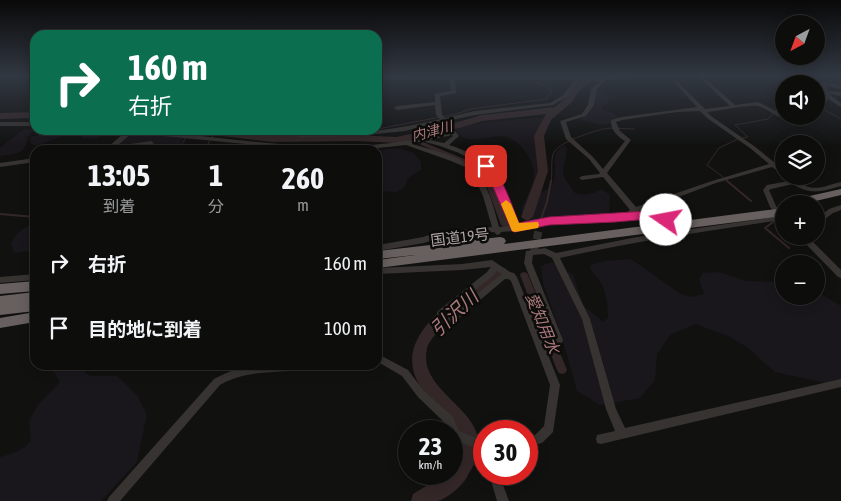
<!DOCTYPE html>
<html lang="ja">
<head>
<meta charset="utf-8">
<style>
	body { margin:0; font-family:"Asap Condensed","Noto Sans JP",sans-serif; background:#1b1b1a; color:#f1f3f6; height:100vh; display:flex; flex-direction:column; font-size:19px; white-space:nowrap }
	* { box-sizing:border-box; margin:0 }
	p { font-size:16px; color:#9a9c9d }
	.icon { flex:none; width:28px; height:28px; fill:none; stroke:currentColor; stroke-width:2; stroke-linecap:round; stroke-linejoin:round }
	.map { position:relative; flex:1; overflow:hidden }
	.panel { position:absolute; left:30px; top:145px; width:352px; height:225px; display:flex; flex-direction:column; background:#0d0d0c; border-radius:15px; box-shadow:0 2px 12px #0003,0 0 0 1px #2d2d2d }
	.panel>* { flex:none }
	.top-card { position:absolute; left:30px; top:30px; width:352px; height:105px; border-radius:15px; box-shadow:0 2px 12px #0003,0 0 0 1px #2d2d2d; background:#0b6e4f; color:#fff; overflow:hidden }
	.needle { width:32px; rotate:221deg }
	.fabs { position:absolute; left:775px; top:15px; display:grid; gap:10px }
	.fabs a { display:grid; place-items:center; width:50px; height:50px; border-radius:50%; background:#0d0d0c; box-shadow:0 2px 12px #0003,0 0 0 1px #2d2d2d; font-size:25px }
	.speed { position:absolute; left:398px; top:420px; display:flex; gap:10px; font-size:25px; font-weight:700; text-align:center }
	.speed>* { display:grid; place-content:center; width:65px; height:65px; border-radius:50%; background:#0d0d0c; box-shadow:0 2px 12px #0003,0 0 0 1px #2d2d2d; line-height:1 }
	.speed small { font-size:12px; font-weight:400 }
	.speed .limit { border:8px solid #d22; background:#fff; color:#111 }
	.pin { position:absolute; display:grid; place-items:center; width:42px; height:42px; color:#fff; margin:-21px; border-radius:10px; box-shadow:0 2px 8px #0006 }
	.me { position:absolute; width:55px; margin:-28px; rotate:282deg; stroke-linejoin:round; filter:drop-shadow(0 0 4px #0008) }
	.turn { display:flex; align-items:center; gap:18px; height:105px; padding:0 15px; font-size:22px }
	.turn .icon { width:65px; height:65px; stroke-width:2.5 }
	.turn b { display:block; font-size:35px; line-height:42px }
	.eta { display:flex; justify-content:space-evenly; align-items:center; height:85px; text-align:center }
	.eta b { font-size:30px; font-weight:700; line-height:35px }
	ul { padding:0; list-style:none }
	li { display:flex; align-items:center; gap:15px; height:65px; padding:0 15px }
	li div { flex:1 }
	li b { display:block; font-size:19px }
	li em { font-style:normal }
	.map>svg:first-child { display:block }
	.green { fill:#1a171c }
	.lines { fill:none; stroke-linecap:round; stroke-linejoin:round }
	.stream-far1 { stroke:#342728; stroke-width:1 }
	.stream { stroke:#342728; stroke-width:2 }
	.canal { fill:#342728; fill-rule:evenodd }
	.river { fill:#342728; fill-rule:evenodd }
	.minor-tunnel { stroke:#312f2d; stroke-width:8; stroke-dasharray:8 4; stroke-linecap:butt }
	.minor { fill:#363331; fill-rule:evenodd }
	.highway { fill:#67605e; fill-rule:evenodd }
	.route { fill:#db2777; stroke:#8e194d }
	.slow { fill:#f59e0b }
	.labels { text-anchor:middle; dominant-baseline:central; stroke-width:5; stroke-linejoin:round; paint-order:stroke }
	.far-water-label { font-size:14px; font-style:italic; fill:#ab7a7c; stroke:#0c0c0b }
	.street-label { font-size:15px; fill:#b1a5a2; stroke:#0c0c0b }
	.water-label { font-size:16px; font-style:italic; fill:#ab7a7c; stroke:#0c0c0b }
	.near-water-label { font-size:19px; font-style:italic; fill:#ab7a7c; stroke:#0c0c0b }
</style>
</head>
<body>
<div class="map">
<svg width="841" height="501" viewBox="0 0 841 501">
	<rect width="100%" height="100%" fill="#111110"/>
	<path class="green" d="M794,76H841V85L796,78Z
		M597,89L610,97L607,104L602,106L603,110L613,113L621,119L620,121L604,125L578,120C593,114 591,102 597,89Z
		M535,118H544L550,121L547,130L535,141L541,170L534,192L538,194C571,181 541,155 565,145L567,148C564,175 557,169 575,193C586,196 592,194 602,189L610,195L609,215L601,222L542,226L531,222L521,210C525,200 533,187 534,177C536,161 517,135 500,136C483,137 469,145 456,132L457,127L488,122Z
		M24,129L35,130L27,137C26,155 15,154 0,156V148Z
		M52,130H103L105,132L98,138H83L78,134L65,135L36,146L30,143L31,137L51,132Z
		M133,132L184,138L176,150H154L153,144L117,147V145Z
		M398,148L414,153L421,162V170L408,178L404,188L396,192L378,191V150H376Z
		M35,223V265L31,263L32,257L28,251L14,253L11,244C16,232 23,228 35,223Z
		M631,259L679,293L691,297L704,294L699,279L703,273L719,272L746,281L784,282V296H816V291L841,306V380L826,383L775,372L747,347L728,336L696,324L670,335L657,354L655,380L640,398L600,405L577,391L563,341L543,283L541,266L552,262L573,275L583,305L603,322L608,318C608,308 607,295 602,285C599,277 590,274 590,265L605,261Z
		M49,365H85V373L91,376H117L137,395L147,414L137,462L101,501H0V457C12,454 22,451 31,441L29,421L38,405L60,382Z"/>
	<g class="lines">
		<path class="stream-far1" d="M815,82L816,76
			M818,103L824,97V93
			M819,107L841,119
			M378,129L456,114L471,109L546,99L552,90L535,82L534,78
			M369,130H375
			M742,138L748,137L735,125L768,119L779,108L784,107
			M178,150L191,130
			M208,150L209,141L216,132
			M723,177L707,165L719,148L738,139
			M727,181L728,182
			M551,182C553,172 550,160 554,152C560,142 591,132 603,129C612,127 624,129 634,129"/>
		<path class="stream" d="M727,181L751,201
			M0,214L35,217
			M541,219L547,202L551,181
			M773,222L765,228L789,248"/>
		<path class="canal" d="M423,142L481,166L489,176L509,225L508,227L505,228L501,225L483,176L477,168L421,145V143Z
			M524,272L527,273L528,275L567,370L565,373L562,374L559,373L557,370L520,275L521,273Z"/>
		<path class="river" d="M588,76H597L578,92L572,102L552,119L548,126L544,136L548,171L533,217L527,221L521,217L538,171L534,136L546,114L483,121L435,135L396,143L355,141L273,142L197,133L192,130H222L273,136L355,135L396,137L430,130L482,115L555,107L566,98L572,88Z
			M793,76H803L796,81H790L789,79Z
			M35,112V118L0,119V113Z
			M500,267L505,268L507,272L505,276C487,290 432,328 427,349C417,394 492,410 477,457C475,464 470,471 467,477C462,486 448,498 438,501C430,501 419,501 411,501L413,494L446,474H451C451,461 465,453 461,438C456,421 436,407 425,393C382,339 458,297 495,268Z"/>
		<path class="minor-tunnel" d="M534,251L539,229"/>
		<path class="minor" d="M579,76H583L582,77L647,76L645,77L606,80L597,89L594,105L586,116L566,122L571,137L593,157L603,169L625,141C617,136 610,129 611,120L622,117L697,107L668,76H672L705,109L730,106L698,76H703L735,105L758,102L784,115V116H795C779,123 772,110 758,106C751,104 717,111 707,112L711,116L754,146L784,170V176L772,167L716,183L633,214C646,213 660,210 670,220L666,222L657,218L649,217L549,223L515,231L501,232L500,234L497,235L494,232L438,238L424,243L378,251V245L423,237L437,232L492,227L483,196L475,179L470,172L465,167L451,161L406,145L369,149L328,150L287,148L132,133L117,146L151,141L154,143L151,145L115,150L106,149L125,132L119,130H143C218,136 295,151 371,145C398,143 423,138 450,132L442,122L405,131L357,136L302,137L254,132L251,130C268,130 284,132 301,133C348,136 395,130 440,119L436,115L435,105L397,110L394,108L397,106L435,102V94L451,91L450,80H378V76L577,77ZM455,80H575L563,95L550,103L475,111L445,118L442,115L440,96L456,93ZM580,80L600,81L591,89L588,105L582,114L560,121L566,139L589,159L600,173L599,174L582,176L579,178L582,180L603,177L630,210L627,212L628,214L549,219L517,225L494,171C481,159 466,150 449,145L459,136L447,121L475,115L553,105L567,97ZM700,111L707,118L750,148L769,164L712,181L636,207L607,173L631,140L620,131L616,122L622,120L677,112ZM452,135L453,136L444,143L429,140ZM422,141L440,146L459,153L476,162L489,173L511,226L499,227C494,207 486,175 468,164C452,154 431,150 413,144Z
			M765,76H775L841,85V89L827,86L828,91L841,92V96L829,94L841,103V107L828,99L825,103L816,108V104L821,101L824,96L822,86L816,85V84L767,77Z
			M0,122H35V126H0Z
			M378,122L380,123L381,125L378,127Z
			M35,158V162L0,167V163Z
			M784,176C797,176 798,184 809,187C819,190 831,184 841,182V186C822,191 811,196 793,184L771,189L769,190L776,206L784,214V222L774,221C702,232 630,242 560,258L590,319L616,409L625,428L841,379V387L601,444L597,443L596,439L597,435L615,431L606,409L582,319L552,258L544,254L533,255L532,263L563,340L562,343L559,344L556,343L524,263L526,251L545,248L556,253L637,237L774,217H779L770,207L763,190L767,185L789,181Z
			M841,205V210L833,213L816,226V220L829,209Z
			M798,236H807L841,270V278L838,277Z
			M492,260L510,272L514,273L517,277L560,385L553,432L542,443L526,447V437L535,435L544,426L550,385L511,281L508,279H505L453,323L450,324L447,323L446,320L447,317L502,274L497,271L493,276L444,315L441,316L438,315L437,313L438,311L487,272L491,267L462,270L378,274V268L462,264Z
			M35,274V280L0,283V277Z
			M378,354L408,370L424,391L453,417L459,431L484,441V451L451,439V431H448L445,423L418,397L402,376L378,362Z
			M255,365H311L309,368L306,369C275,374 248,369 220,385L120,501H107L109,497L214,379C227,372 240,367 255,365Z
			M489,474H499L509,501H497Z"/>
		<path class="highway" d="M841,189V195L803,204H784V207L782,204L787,201Z
			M784,208V216L378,268V260L415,255L378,259V251L500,237L504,238L506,241L504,244Z
			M35,281V291L0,294V284Z
			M35,292V311L0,315V296Z
			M35,312V322L0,328V318Z"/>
	</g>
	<linearGradient id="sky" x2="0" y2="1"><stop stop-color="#090909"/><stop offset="0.52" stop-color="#323842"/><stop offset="1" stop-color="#323842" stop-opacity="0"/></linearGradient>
	<rect width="841" height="146" fill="url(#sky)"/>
	<path class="route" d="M486,163C500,168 513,209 519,223L549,217L649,211L663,214L671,220L666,224L657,220L649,219L615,222L549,225L515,232L512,231L487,173L482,166Z"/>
	<path class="slow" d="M506,200L511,204L519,223L538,222L539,225L538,228L515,232L512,231L501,204Z"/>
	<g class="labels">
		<g class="far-water-label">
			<text transform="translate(432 131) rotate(-15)">内津川</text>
		</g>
		<g class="street-label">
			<text transform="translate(460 237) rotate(-7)">国道19号</text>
		</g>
		<g class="water-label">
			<text transform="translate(543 323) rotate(68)">愛知用水</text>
		</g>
		<g class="near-water-label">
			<text transform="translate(454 313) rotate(-43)">引沢川</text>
		</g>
	</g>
</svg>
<div class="fabs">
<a><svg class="needle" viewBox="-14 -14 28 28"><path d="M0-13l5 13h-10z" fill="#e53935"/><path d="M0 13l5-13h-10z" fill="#9a9c9d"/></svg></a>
<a><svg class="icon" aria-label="sound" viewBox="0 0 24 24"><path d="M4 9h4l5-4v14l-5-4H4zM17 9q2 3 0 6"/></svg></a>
<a><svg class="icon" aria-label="layers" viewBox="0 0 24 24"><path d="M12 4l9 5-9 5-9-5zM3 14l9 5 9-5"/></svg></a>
<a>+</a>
<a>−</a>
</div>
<div class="speed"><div>23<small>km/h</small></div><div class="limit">30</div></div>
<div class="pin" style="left:486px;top:166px;background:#d93025"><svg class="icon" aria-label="arrive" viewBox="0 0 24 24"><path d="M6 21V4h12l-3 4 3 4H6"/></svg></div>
<svg class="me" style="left:666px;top:220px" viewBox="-20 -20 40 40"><circle r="19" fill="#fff"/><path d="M0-13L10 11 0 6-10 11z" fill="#db2777"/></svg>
<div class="top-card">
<div class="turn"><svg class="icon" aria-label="right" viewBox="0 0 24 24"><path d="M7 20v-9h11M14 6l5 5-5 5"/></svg><div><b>160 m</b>右折</div></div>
</div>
<section class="panel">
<div class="eta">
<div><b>13:05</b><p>到着</p></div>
<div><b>1</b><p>分</p></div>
<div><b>260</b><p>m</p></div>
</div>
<ul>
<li><svg class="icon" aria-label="right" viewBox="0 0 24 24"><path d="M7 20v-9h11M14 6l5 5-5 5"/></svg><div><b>右折</b></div><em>160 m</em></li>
<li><svg class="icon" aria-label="arrive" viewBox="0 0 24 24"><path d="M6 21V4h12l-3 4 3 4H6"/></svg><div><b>目的地に到着</b></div><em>100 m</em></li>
</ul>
</section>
</div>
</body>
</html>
